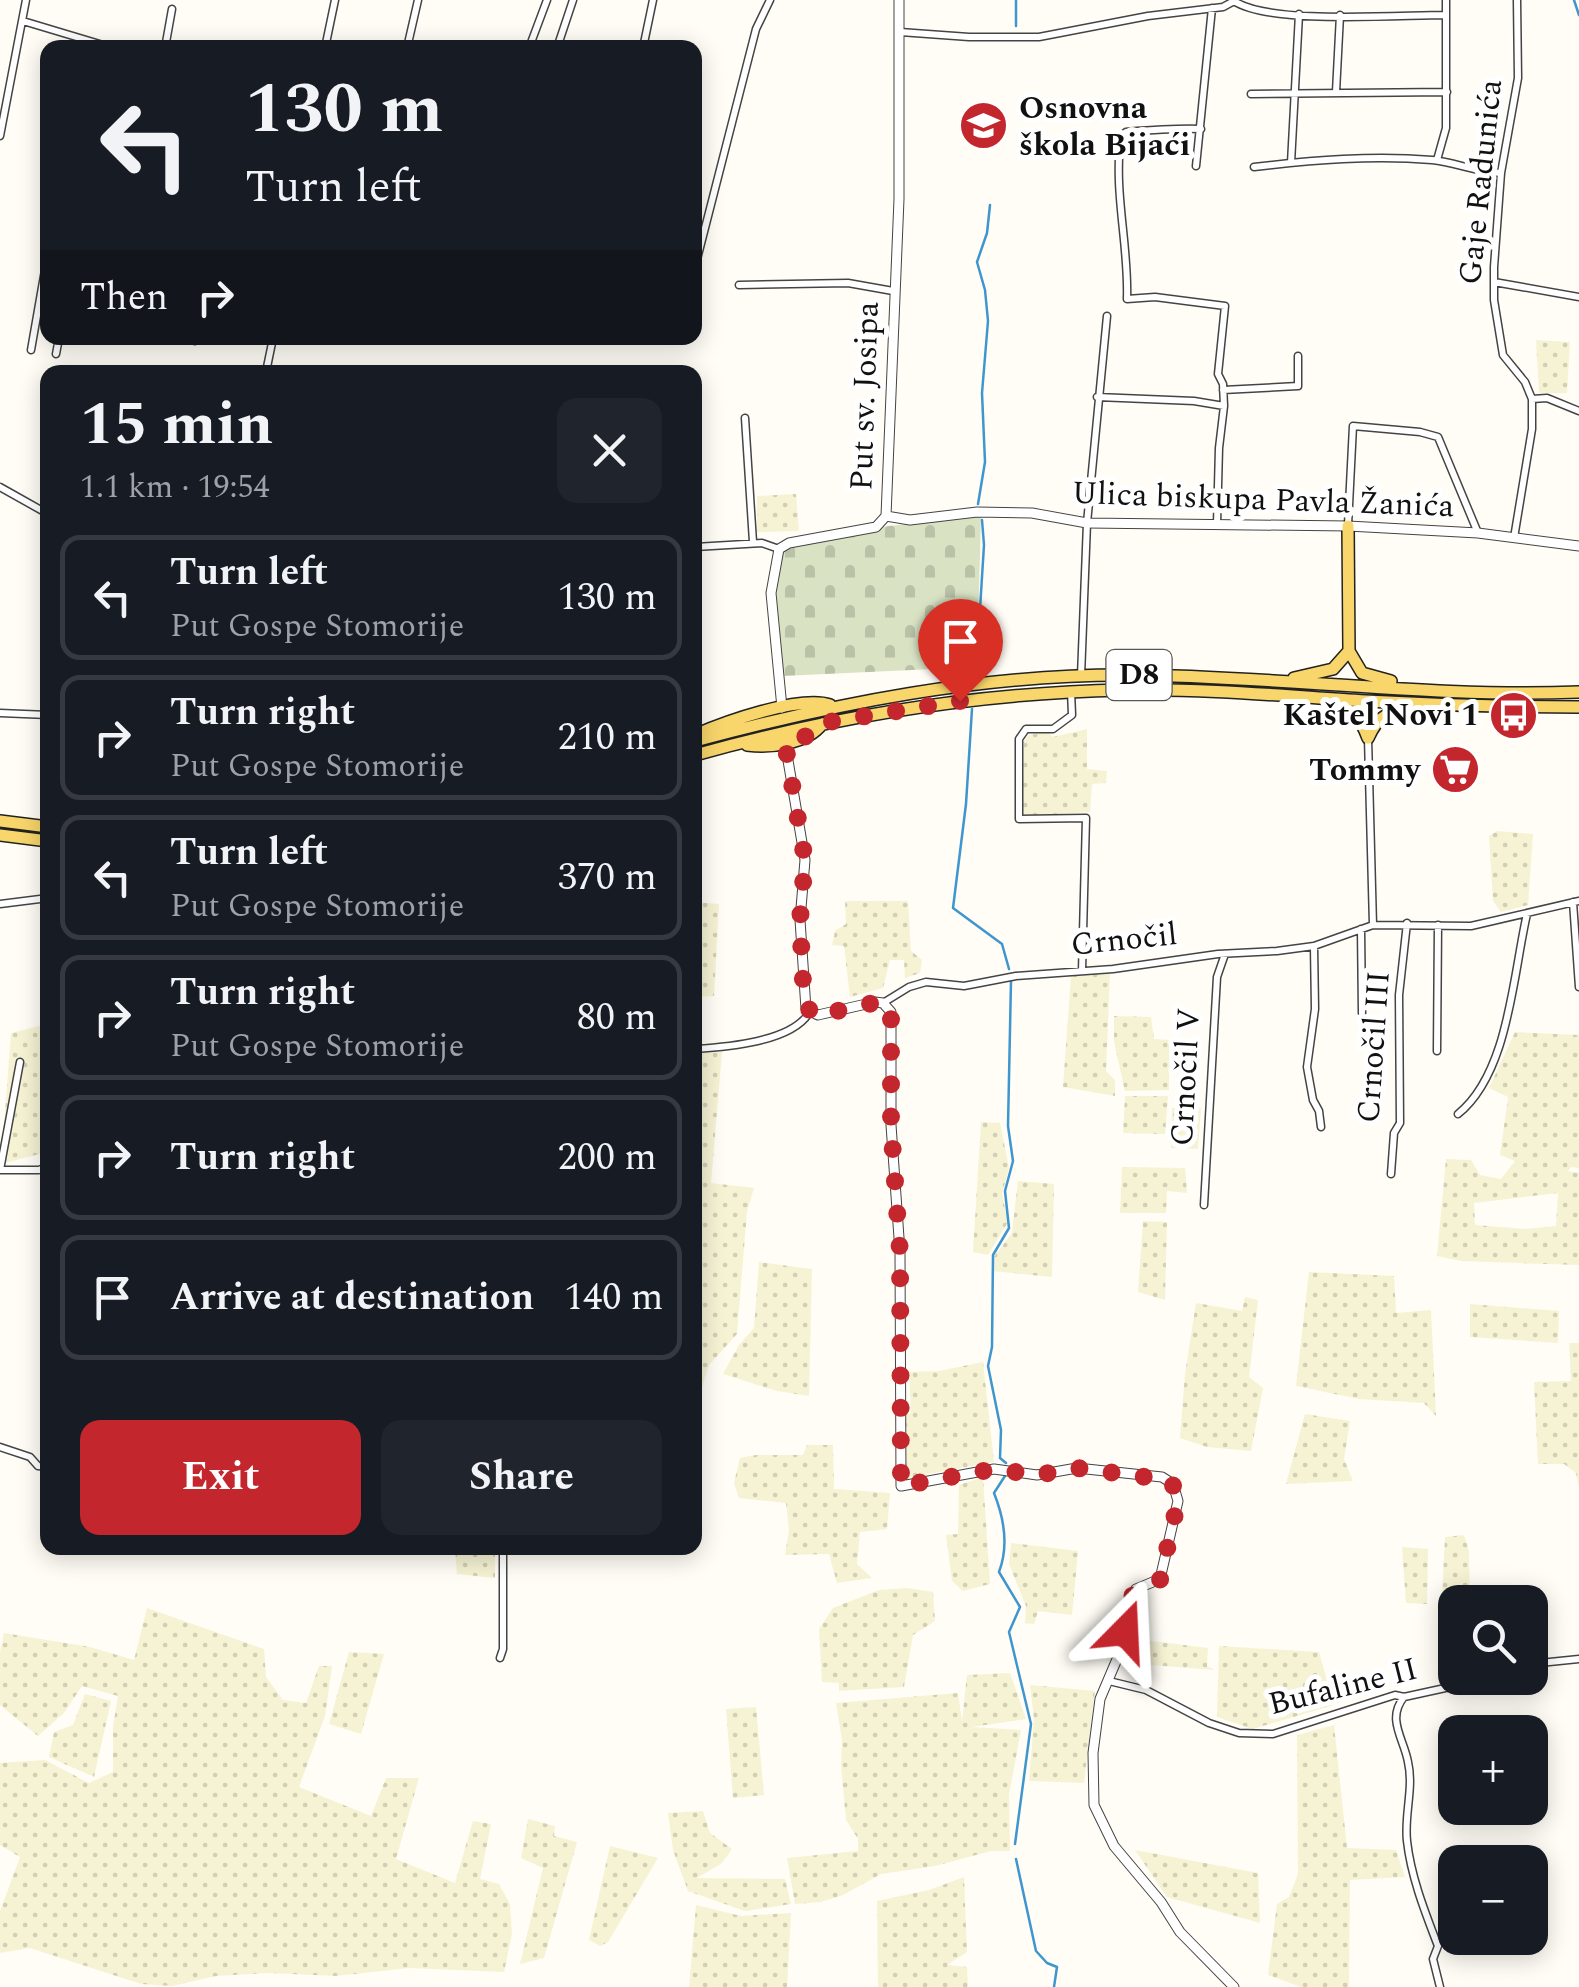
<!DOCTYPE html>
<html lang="en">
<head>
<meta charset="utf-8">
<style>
	body { margin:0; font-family:Spectral,serif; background:#20242c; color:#f1f3f6; height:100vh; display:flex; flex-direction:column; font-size:38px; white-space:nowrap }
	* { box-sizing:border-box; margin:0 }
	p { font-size:32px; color:#9ea1a6 }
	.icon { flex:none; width:55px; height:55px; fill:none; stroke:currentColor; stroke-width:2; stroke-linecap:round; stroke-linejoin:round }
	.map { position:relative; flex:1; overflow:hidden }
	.side { position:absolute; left:40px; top:365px; width:662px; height:1190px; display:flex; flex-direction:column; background:#171b24; border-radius:20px; box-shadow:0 5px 25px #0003 }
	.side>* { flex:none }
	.hud { position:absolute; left:40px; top:40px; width:662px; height:305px; border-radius:20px; box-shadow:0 5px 25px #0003; background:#171b24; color:#f1f3f6; overflow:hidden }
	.fabs { position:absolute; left:1438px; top:1585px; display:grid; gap:20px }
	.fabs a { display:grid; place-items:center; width:110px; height:110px; border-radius:20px; background:#171b24; box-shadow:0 5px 25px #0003; font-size:50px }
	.pin { position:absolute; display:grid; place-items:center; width:85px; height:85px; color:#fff; margin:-102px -42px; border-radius:50% 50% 50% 0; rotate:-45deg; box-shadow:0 0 10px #0007 }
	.pin .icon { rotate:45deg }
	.me { position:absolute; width:110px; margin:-55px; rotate:21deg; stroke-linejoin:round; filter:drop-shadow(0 0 8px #0008) }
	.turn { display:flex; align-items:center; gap:35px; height:210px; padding:0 40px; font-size:45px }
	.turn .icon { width:130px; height:130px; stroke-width:2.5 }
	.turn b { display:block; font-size:70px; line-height:85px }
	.then { display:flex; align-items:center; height:95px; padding:0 40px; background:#0003; gap:20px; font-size:38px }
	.round { display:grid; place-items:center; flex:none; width:105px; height:105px; border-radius:20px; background:#20242c }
	.headline { display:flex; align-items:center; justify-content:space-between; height:170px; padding:0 40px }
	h1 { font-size:60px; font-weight:700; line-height:75px }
	.primary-button { display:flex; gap:20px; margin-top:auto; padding:20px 40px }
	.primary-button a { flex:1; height:115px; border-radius:20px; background:#c4262e; color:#fff; font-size:40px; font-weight:700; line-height:115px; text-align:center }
	.primary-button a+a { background:#20242c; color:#f1f3f6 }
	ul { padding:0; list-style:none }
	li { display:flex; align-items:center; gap:30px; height:125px; margin:0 20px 15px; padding:0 20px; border:5px solid #363941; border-radius:20px }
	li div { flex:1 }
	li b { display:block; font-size:38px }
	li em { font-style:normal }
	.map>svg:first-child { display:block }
	.farmland { fill:url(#farmland-dots); fill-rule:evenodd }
	.cemetery { fill:url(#cemetery-stones) }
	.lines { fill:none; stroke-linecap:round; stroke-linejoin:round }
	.stream { stroke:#3f96cf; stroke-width:2.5 }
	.minor-casing { stroke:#444; stroke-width:9 }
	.tertiary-casing { stroke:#444; stroke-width:11 }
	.primary-casing { stroke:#222; stroke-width:14 }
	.minor { stroke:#fff; stroke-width:6 }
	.tertiary { stroke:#fff; stroke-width:9 }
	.primary { stroke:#f9d66b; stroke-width:11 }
	.route { stroke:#c4262e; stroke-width:18; stroke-dasharray:0 32.4 }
	.labels { text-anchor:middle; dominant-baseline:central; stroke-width:10; stroke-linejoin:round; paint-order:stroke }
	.shield { fill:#fff; stroke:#585858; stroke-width:2.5 }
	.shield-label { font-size:30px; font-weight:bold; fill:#111 }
	.poi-label { font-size:32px; font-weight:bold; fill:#111; stroke:#fff; text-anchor:end }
	.street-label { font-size:32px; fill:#111; stroke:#fff }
</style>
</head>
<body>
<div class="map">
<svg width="1579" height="1987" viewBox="0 0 1579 1987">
	<defs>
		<pattern id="farmland-dots" width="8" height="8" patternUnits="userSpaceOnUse" patternTransform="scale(2.5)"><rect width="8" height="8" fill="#f6f3d4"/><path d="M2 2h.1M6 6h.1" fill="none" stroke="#d2cfb5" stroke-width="1.8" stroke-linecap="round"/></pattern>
		<pattern id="cemetery-stones" width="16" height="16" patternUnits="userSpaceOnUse" patternTransform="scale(2.5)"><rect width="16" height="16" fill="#d9e3c4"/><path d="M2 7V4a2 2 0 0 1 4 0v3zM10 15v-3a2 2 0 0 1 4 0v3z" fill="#b9c2a7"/></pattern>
	</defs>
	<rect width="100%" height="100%" fill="#fffdf5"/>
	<path class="farmland" d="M1536,340L1570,342L1567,393H1539Z
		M796,494L799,531L757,532V496Z
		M1087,729V769L1107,771L1106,783L1092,784L1090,812L1025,816L1022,811L1024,741L1029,735L1048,732L1053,737Z
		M1497,831L1533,834L1528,905L1501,912L1493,901L1489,836Z
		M845,901H908L911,951L922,960L920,973L905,978L904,960H890L883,988L850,997L844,946L832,945L835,931L846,924Z
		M695,902L719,904L714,996L695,997Z
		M1110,973L1106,1071L1115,1080V1096L1063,1087L1071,976Z
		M1114,1016L1151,1017L1154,1039L1169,1040V1090L1125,1091L1114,1042Z
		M47,1024V1152L1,1164L11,1033Z
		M1515,1032L1579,1035V1168L1571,1167L1568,1171L1579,1173V1265L1461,1261L1437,1256L1446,1159L1471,1160L1480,1175L1501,1179L1515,1161L1500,1155L1508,1097L1489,1088ZM1558,1193L1556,1226L1526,1229L1475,1225L1474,1203Z
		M722,1052L711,1183L754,1188L747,1212L737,1334L709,1365L695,1409V1053Z
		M1125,1096H1168L1165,1134L1123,1133Z
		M1172,1108H1201L1198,1149L1171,1148Z
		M981,1122L1000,1123L1009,1168L1002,1194L1008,1222L988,1255L973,1252Z
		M1122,1167L1185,1168L1187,1193L1167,1191L1166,1213H1120Z
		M1018,1181L1054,1184L1052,1277L992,1271L993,1258L1012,1233Z
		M1143,1221L1167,1222L1165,1300L1138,1292Z
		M759,1262L812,1269L809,1396L777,1391L723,1374L739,1345L754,1328Z
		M1309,1272L1394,1276L1396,1313L1431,1310L1436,1416L1424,1403L1359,1399L1296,1386Z
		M1245,1297L1258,1300L1249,1377L1263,1388L1251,1451L1207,1447L1180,1438L1185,1374L1196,1303L1242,1311Z
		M1470,1304L1559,1311L1558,1343L1470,1337Z
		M1569,1343H1579V1487L1576,1473L1564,1464H1538L1534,1382L1571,1381Z
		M983,1362L994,1462L901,1479L902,1414L911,1413L909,1372L939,1371Z
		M1305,1414L1350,1421L1344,1459L1353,1481L1286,1484Z
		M807,1445H833L834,1489L890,1493L887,1529L860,1532L857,1564L872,1578L837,1583L829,1554L785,1555L789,1530L786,1503L739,1498L734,1483L740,1458L756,1455H803Z
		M983,1477L990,1584L963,1591L952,1581L946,1535L958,1534L959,1485Z
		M1464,1535L1469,1551L1470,1602H1455V1614L1441,1615L1445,1537Z
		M1011,1543L1078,1551L1072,1615L1038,1611L1034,1624L1025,1623L1026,1606L1009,1564Z
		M1402,1547L1428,1549L1427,1604L1406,1603Z
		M455,1548H495V1578L457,1574Z
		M907,1588L933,1592L935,1621L913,1635L904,1687L839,1691V1683L822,1682L819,1629L833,1608L879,1590Z
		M147,1608L264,1649L266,1677L283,1700L306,1703L319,1666H332L325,1716L299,1787L371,1816L386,1778H419L396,1859L455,1883L473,1821L491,1824L480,1879L499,1884L510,1904L512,1934L504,1972L409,1968L336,1976L269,1973L216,1976L172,1986L141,1984L30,1948L0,1953V1911L20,1857L0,1845V1763L45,1760L89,1783L113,1772V1726L118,1696L82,1686L64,1713L38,1736L0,1705V1652L4,1633L90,1647L134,1660Z
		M1127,1638L1208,1648L1207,1666L1215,1670L1124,1663Z
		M1219,1646L1319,1652L1334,1705L1253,1729L1217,1717Z
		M349,1652L384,1654L361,1734L329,1724Z
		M1010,1673L1026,1719L972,1727L1021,1730L1009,1795L1010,1851H991L935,1866L881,1874L843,1895L821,1902L795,1904L787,1858L858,1851V1839L846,1820L841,1766L842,1740L836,1703L958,1693L962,1721L967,1675Z
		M1030,1685L1095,1691L1084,1783L1029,1781L1034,1720Z
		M85,1694L111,1701L94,1777L49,1757L54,1732L73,1725Z
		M756,1707L764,1795L733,1798L726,1709Z
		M1334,1725L1347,1848L1396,1850L1405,1877L1350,1880L1349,1987H1301L1268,1975L1277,1904L1289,1897L1298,1874L1297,1735Z
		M703,1811L710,1833L732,1849L722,1863L697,1878L785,1879L791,1904L745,1911L688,1891L673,1850L668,1813Z
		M528,1819L555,1826L554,1836L577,1842L544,1958L520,1964L543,1868L521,1858Z
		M610,1846L658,1858L608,1942L600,1946L589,1940Z
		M1135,1850L1258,1873L1260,1923L1167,1897Z
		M964,1877L967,1952L947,1965L967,1967L968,1987H878L877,1901L929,1890Z
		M696,1905L741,1916L791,1913L787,1987H689Z"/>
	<path class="cemetery" d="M981,516L977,667L782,676L775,577L780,553C820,529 930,522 981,516Z"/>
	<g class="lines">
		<path class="stream" d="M1574,0L1579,15
			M1016,26V0
			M978,504L985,462L982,393L988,321L985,290L977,262L987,233L990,205
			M976,673L984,545L982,520
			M972,709L966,804L953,908L1002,944L1009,969
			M1006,1463L1000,1458L1001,1430L988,1366L992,1347L993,1255L1009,1228L1005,1191L1013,1161L1008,1126L1011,981
			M1005,1476L994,1493C1004,1518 1009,1546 999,1572L1020,1607L1009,1632L1031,1724L1015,1844
			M1016,1859L1036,1951L1047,1963L1057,1967L1054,1987"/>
		<defs>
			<path id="minor" d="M1234,1C1270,25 1398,15 1445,15
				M23,21L113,48
				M900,32L969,37H1039L1148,16L1223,7L1234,1
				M165,48L172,9
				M325,48L335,0
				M407,48L418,0
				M529,48L547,0
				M557,48L573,0
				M643,48L653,0
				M1336,92L1340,15
				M1251,94L1447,92
				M1201,129C1175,128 1151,130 1126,132L1121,136C1113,191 1129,245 1127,299L1155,297L1225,306L1218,374L1223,384L1224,406L1219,448L1217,524
				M0,136L26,0
				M1437,160L1446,128V0
				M1291,163L1299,14
				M1196,166L1212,8
				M1254,167C1313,160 1373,155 1432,160C1455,162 1475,172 1501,173
				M695,267L756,29L770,0
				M1494,282L1579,297
				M739,285L848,283L893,291
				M590,340L613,338
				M195,341L196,338
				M31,350L48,253
				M56,354L59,338
				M266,372L273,338
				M1223,390L1298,386V356
				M1097,397L1194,401L1224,406
				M1532,399L1547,398L1579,411
				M745,418L753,542
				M0,487L48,514
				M1348,525L1353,426L1420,432L1438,437L1478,533
				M1514,538L1532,429V399L1525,382L1503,355L1494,300V267L1501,173L1518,78L1517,0
				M695,547L762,543L779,549
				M1081,676L1087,523L1107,316
				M1071,691L1072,715L1053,729H1026L1019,739V819L1086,818L1082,971
				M0,713L48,715
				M1368,738L1373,925
				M1573,902L1579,987
				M0,904L48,898
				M1361,929L1362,1013
				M1314,946L1315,1009L1307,1067L1313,1100L1319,1111L1321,1127
				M883,1003L909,987L926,982L964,986L1016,976L1113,969L1218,954L1277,951L1314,946L1373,925L1471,926L1579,901
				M695,1049C727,1047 791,1042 809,1013
				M1437,1051L1438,925
				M20,1062L0,1170H39L48,1166
				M1458,1114C1509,1073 1513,974 1527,914
				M1391,1174L1394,1133L1400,1123L1399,995L1407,923
				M1204,1205L1217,977L1225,954
				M0,1447L30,1457L38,1466L48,1467
				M500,1658L503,1649V1548
				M1530,1664L1579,1659
				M1109,1681L1146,1690L1209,1723L1239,1733L1273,1734L1395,1695L1404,1697L1459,1685L1478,1678
				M1404,1697C1386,1719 1404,1739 1408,1762C1414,1788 1404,1815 1407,1841C1411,1877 1425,1912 1438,1946L1433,1959L1440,1987"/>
			<path id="tertiary" d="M886,516L910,520L977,512L1032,513L1087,523L1348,526L1478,533L1579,546
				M782,708L771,593L779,549L789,543L876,527L886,516L899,199V0
				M785,743L805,860L800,920L806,1009L818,1015L875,1002L883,1003L891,1012V1125L900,1252L901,1486L994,1469L1037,1475L1077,1468L1162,1477L1173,1484L1178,1501L1160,1579L1136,1589L1130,1597L1123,1645L1100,1699L1093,1753L1094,1805L1114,1846L1161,1902L1180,1932L1234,1987"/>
			<path id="primary" d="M1348,526L1349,651L1362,673L1391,681
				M1294,678L1333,669L1349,651
				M1332,706C1353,708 1361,719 1368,738
				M695,735C725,722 800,695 830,705
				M1368,738C1378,715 1390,710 1415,711
				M695,741C837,703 983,674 1130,675C1280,676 1429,698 1579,692
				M747,745C770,748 807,744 822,724
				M695,755C835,716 977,693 1123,690C1204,688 1285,696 1366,701C1437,705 1508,707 1579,707
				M0,821L48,827
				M0,835L48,841"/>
		</defs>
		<use href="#minor" class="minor-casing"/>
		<use href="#tertiary" class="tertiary-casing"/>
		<use href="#primary" class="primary-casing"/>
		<use href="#minor" class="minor"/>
		<use href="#tertiary" class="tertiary"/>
		<use href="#primary" class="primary"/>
	</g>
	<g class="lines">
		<path class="route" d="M960,701L822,723L813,734L785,743L805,860L800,920L804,1002L813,1015C836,1014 860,1002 883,1003L891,1012V1125L900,1252L901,1486L994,1469L1037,1475L1077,1468L1169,1480L1177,1491L1178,1501L1160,1580C1125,1596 1131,1592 1125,1631"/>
	</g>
	<defs>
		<symbol id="school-disc" viewBox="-11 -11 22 22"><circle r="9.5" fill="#c4262e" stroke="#fff"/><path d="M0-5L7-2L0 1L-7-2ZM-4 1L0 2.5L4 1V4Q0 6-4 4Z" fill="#fff"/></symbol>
		<symbol id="bus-disc" viewBox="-11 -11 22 22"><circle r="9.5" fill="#c4262e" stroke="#fff"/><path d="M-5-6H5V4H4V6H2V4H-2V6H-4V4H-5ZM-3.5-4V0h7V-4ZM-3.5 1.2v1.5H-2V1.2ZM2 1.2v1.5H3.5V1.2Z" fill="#fff"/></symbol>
		<symbol id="supermarket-disc" viewBox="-11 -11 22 22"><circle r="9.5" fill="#c4262e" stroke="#fff"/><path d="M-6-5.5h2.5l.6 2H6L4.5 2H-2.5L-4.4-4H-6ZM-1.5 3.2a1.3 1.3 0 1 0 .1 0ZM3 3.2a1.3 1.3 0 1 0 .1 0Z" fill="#fff"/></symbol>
	</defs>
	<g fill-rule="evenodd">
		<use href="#school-disc" x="956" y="98" width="55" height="55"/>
		<use href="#bus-disc" x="1486" y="688" width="55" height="55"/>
		<use href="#supermarket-disc" x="1428" y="742" width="55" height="55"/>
	</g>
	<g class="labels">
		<rect class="shield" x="1106.5" y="650" width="65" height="50" rx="8"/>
		<g class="shield-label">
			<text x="1139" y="675">D8</text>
		</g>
		<g class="poi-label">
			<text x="1019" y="108" text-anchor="start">Osnovna<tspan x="1019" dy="37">škola Bijaći</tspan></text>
			<text x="1479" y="715">Kaštel Novi 1</text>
			<text x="1420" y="770">Tommy</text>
		</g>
		<g class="street-label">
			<text transform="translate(1481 182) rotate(-84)">Gaje Radunića</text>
			<text transform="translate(865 396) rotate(-88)">Put sv. Josipa</text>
			<text transform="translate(1263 500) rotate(2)">Ulica biskupa Pavla Žanića</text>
			<text transform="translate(1124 940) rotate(-6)">Crnočil</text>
			<text transform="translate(1374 1047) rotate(-86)">Crnočil III</text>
			<text transform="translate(1186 1077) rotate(-87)">Crnočil V</text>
			<text transform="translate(1343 1687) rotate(-14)">Bufaline II</text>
		</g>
	</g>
</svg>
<div class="fabs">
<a><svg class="icon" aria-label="search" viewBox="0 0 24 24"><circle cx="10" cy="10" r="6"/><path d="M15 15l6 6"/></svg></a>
<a>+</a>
<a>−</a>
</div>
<div class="pin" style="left:960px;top:701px;background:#d93025"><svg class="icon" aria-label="arrive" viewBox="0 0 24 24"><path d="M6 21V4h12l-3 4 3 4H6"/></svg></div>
<svg class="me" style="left:1125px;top:1631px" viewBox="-20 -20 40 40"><path d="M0-17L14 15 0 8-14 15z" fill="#c4262e" stroke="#fff" stroke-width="4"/></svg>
<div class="hud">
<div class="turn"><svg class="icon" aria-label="left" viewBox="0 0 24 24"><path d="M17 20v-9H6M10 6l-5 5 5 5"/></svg><div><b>130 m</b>Turn left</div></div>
<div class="then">Then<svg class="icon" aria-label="right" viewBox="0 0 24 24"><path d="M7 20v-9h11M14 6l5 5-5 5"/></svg></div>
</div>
<section class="side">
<div class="headline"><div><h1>15 min</h1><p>1.1 km · 19:54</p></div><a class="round"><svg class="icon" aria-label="close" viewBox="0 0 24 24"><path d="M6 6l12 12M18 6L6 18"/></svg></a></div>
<ul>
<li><svg class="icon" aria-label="left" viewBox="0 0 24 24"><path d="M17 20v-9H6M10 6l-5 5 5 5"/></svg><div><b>Turn left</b><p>Put Gospe Stomorije</p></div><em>130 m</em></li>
<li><svg class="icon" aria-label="right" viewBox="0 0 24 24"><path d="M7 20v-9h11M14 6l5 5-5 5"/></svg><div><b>Turn right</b><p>Put Gospe Stomorije</p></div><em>210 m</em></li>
<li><svg class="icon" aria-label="left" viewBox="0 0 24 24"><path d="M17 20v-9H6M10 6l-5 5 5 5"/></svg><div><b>Turn left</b><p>Put Gospe Stomorije</p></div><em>370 m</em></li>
<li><svg class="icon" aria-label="right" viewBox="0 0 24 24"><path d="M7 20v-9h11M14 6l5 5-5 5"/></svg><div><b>Turn right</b><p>Put Gospe Stomorije</p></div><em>80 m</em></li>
<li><svg class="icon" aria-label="right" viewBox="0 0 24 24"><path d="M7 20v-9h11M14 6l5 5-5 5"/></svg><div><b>Turn right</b></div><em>200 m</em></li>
<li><svg class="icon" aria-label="arrive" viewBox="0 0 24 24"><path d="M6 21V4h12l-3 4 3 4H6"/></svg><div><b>Arrive at destination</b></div><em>140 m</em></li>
</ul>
<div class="primary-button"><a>Exit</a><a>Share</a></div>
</section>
</div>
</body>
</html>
